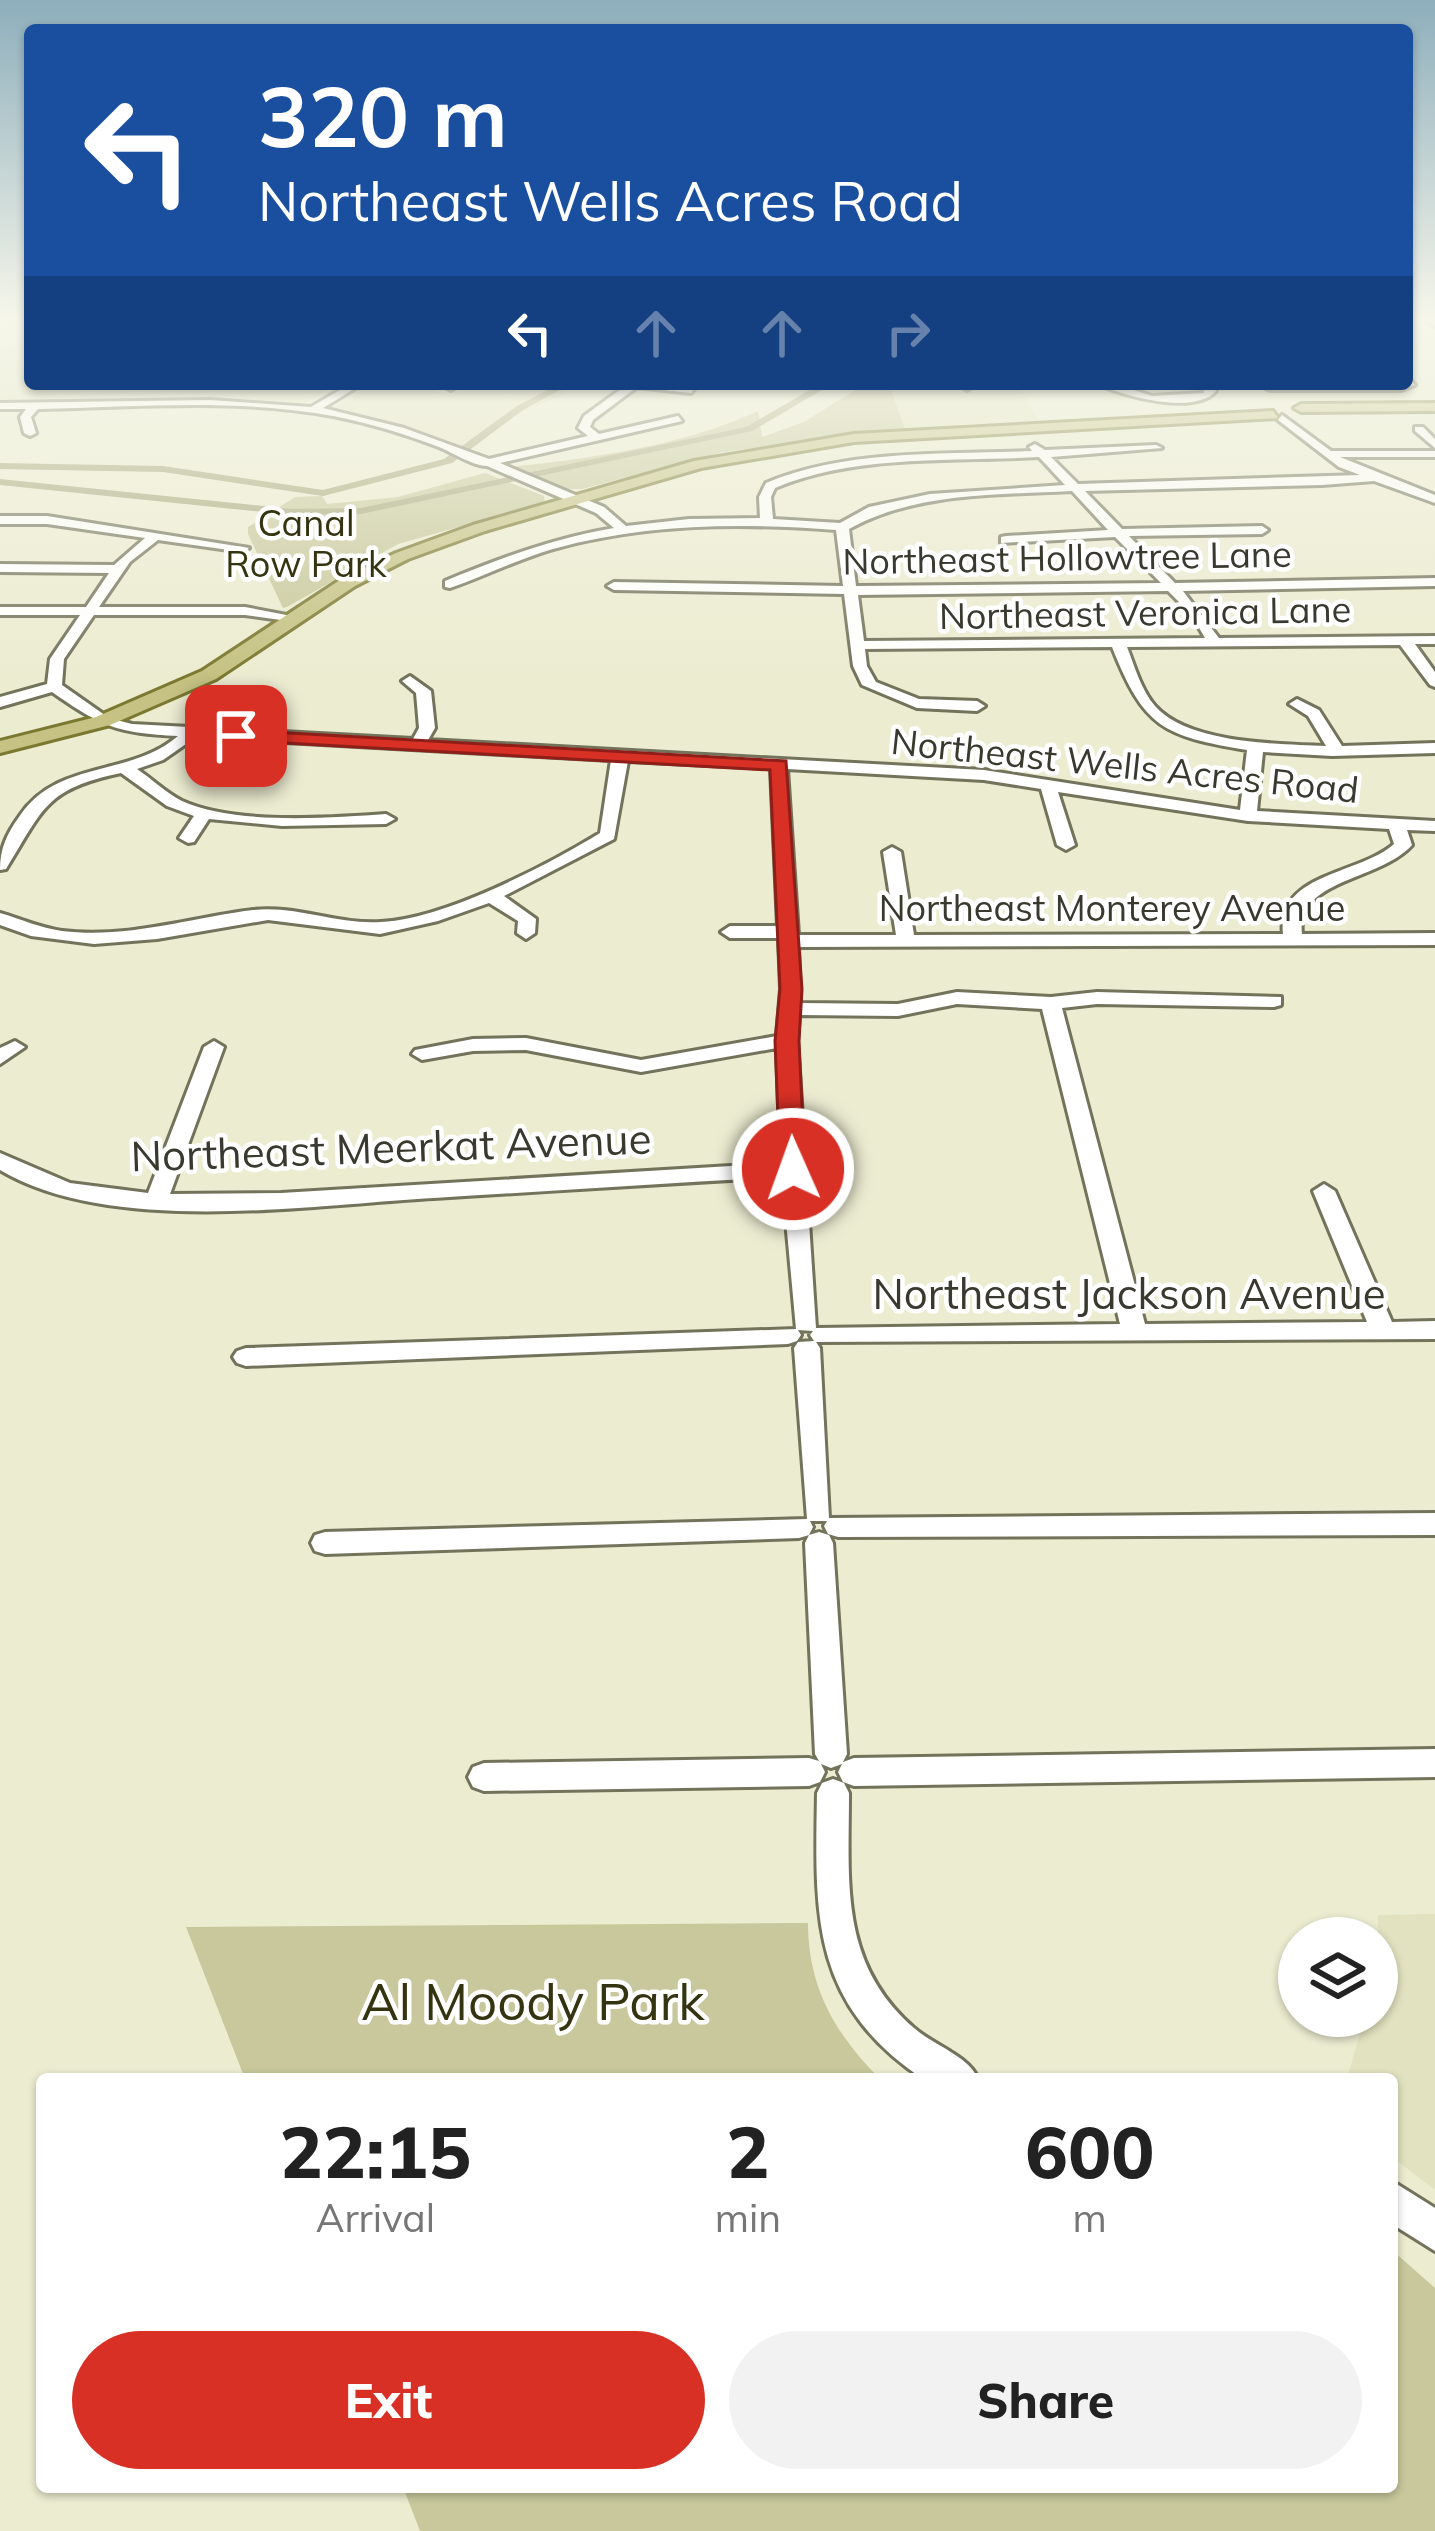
<!DOCTYPE html>
<html lang="en">
<head>
<meta charset="utf-8">
<style>
	body { margin:0; font-family:Mulish,sans-serif; background:#f2f2f2; color:#222; height:100vh; display:flex; flex-direction:column; font-size:45px; white-space:nowrap }
	* { box-sizing:border-box; margin:0 }
	p { font-size:39px; color:#767676 }
	.icon { flex:none; width:66px; height:66px; fill:none; stroke:currentColor; stroke-width:2; stroke-linecap:round; stroke-linejoin:round }
	.map { position:relative; flex:1; overflow:hidden }
	.drawer { position:absolute; left:36px; top:2073px; width:1362px; height:420px; display:flex; flex-direction:column; background:#fff; border-radius:12px; box-shadow:0 3px 9px #0004 }
	.drawer>* { flex:none }
	.hud { position:absolute; left:24px; top:24px; width:1389px; height:366px; border-radius:12px; box-shadow:0 3px 9px #0004; background:#1a4fa0; color:#fff; overflow:hidden }
	.fabs { position:absolute; left:1278px; top:1917px; display:grid; gap:24px }
	.fabs a { display:grid; place-items:center; width:120px; height:120px; border-radius:50%; background:#fff; box-shadow:0 3px 9px #0004; font-size:60px }
	.pin { position:absolute; display:grid; place-items:center; width:102px; height:102px; color:#fff; margin:-51px; border-radius:24px; box-shadow:0 6px 18px #0006 }
	.me { position:absolute; width:132px; margin:-66px; rotate:358deg; stroke-linejoin:round; filter:drop-shadow(0 0 9px #0008) }
	.turn { display:flex; align-items:center; gap:42px; height:252px; padding:0 36px; font-size:54px }
	.turn .icon { width:156px; height:156px; stroke-width:2.5 }
	.turn b { display:block; font-size:84px; line-height:102px }
	.lanes { display:flex; align-items:center; height:114px; padding:0 36px; background:#0003; justify-content:center; gap:60px; direction:ltr }
	.lanes .off { opacity:.35 }
	.eta { display:flex; justify-content:space-evenly; align-items:center; height:204px; text-align:center }
	.eta b { font-size:72px; font-weight:800; line-height:84px }
	.cta { display:flex; gap:24px; margin-top:auto; padding:24px 36px }
	.cta a { flex:1; height:138px; border-radius:72px; background:#d93025; color:#fff; font-size:48px; font-weight:800; line-height:138px; text-align:center }
	.cta a+a { background:#f2f2f2; color:#222 }
	.map>svg:first-child { display:block }
	.built { fill:#e2e2c0 }
	.green { fill:#c8c89c }
	.lines { fill:none; stroke-linecap:round; stroke-linejoin:round }
	.canal { fill:#a5a579; fill-rule:evenodd }
	.minor-casing { stroke:#73735c; stroke-width:6 }
	.major-casing { stroke:#7b7830; stroke-width:6 }
	.minor { fill:#fff; fill-rule:evenodd }
	.major { fill:#c5c283; fill-rule:evenodd }
	.route { fill:#d93025; stroke:#8d1f18; stroke-width:3 }
	.labels { text-anchor:middle; dominant-baseline:central; stroke-width:9; stroke-linejoin:round; paint-order:stroke }
	.far-park-label { font-size:36px; fill:#353410; stroke:#fff }
	.far-street-label { font-size:36px; fill:#39392f; stroke:#fff }
	.street-label { font-size:42px; fill:#39392f; stroke:#fff }
	.near-park-label { font-size:51px; fill:#353410; stroke:#fff }
</style>
</head>
<body>
<div class="map">
<svg width="1435" height="2531" viewBox="0 0 1435 2531">
	<rect width="100%" height="100%" fill="#ececd1"/>
	<path class="built" d="M0,321H30V384H337L303,405L0,401Z
		M370,384H434L435,392L447,394L466,390L470,387L466,384H572L563,394L512,417L466,452L394,422L336,408Z
		M890,387L1020,388L1038,420L905,429Z
		M1435,1914V2190L1392,2157V2079H1347L1365,2016H1377L1378,1915Z"/>
	<path class="green" d="M860,387H890L905,429L723,452L582,489H565L510,467C593,458 682,446 758,411L762,437L804,422Z
		M485,473L544,496L545,503L398,544L287,607L283,608L248,534V527L295,497L322,496L327,504L398,497Z
		M808,1923C808,1987 835,2034 880,2079H245L186,1927Z
		M1392,2250L1435,2288V2531H420L403,2487H1392Z"/>
	<g class="lines">
		<path class="canal" d="M559,384H571L523,410L452,463L323,496L163,472L0,469V463L163,466L323,490L444,459L517,406Z
			M820,384H832L752,431L361,514L292,515L0,485V479L292,509L361,508L746,427Z"/>
		<defs>
			<path id="minor" d="M1428,321H1435V326Z
				M1407,376L1415,385L1401,390H1269L1264,387L1407,384Z
				M350,384H362L323,408L404,428L489,459L588,436L578,428L584,416L628,384L695,388L691,393L637,387L593,420L590,427L599,434L678,416L682,421L500,463L604,507L626,526L689,519L760,518L759,497L766,483C847,449 945,455 1032,451L1029,447L1035,444L1045,450L1156,445L1162,448L1051,457L1078,484L1360,475L1339,467L1278,420L1282,415L1331,451H1435V457H1340L1435,495V503L1374,481L1322,485L1085,491L1122,529L1262,526L1268,530L1262,534L1129,536L1175,583L1435,578V586L1183,591L1219,638L1435,636V644H1415L1435,672V687L1430,685L1400,645L1127,647C1135,667 1141,690 1155,706C1189,744 1278,744 1326,746L1308,716L1289,704L1297,699L1319,710L1342,746L1435,743V753L1332,756L1263,752L1257,811L1435,821V831L1407,830L1412,845C1380,881 1295,879 1302,934L1435,933V945L798,947L800,1003L898,1004L957,992L1051,997L1097,992L1281,997V1005L1274,1007L1097,1004L1062,1008L1145,1324L1367,1322L1313,1191L1324,1184L1335,1191L1392,1322L1435,1321V1339L816,1342L820,1348L829,1518L1435,1513V1535L838,1537L828,1534L824,1526L827,1521H810L813,1527L809,1535L799,1538L325,1554L315,1551L311,1543L315,1535L325,1532L807,1519L794,1348L798,1342L814,1341L810,1335L813,1331L798,1330L801,1335L797,1341L788,1344L246,1366L237,1363L233,1357L237,1351L246,1348L796,1329L782,1177C666,1183 550,1191 434,1198C309,1205 110,1236 0,1170V1153L70,1183L148,1193L204,1047L214,1041L224,1047L170,1194L281,1193L781,1163L777,1048L641,1072L526,1050L473,1051L422,1060L412,1054L415,1050L473,1039L526,1038L641,1060L777,1036L781,989L779,938H730L721,932L730,926H778L771,768L628,761L614,839L504,896L536,919L535,933L526,939L517,933L518,921L489,903L438,921L380,934L268,920L157,939L94,944L31,936L0,925V913C21,919 40,928 62,931C127,939 189,918 253,910C296,905 338,925 381,922C444,919 546,866 600,833L611,760L196,737L163,760L137,769C152,779 166,793 182,801C235,825 328,818 386,814L395,819L386,824L282,826L209,819L194,842L188,843L179,838L194,816L167,806L121,773C45,789 44,808 6,869L0,870C0,849 6,835 19,817C57,759 129,778 178,736C117,733 102,727 52,692L0,707V697L47,684L50,659L80,615H0V607H86L109,573L0,572V564L114,565L145,538L47,524H0V516H47L249,548L243,552L158,540L130,562L99,607H245L302,618L295,622L245,615H94L64,659L62,685L109,718L132,724L413,739L419,728L416,693L402,681L410,676L431,691L435,728L428,740L984,770L1240,810L1247,750C1163,736 1144,728 1112,647L865,649L867,666L876,682L919,699L977,701L985,706L977,711L917,708L862,685L853,666L844,594L614,590L607,586L614,582L843,586L836,530C741,523 647,523 553,549C518,559 485,576 450,588L445,587V581C500,558 555,538 614,528L596,513L487,466C474,466 455,454 439,447C405,434 369,423 333,416C237,398 136,407 38,409L31,417L36,433L30,436L24,433L20,417L26,409H0V403L210,400L311,407ZM1039,457L1065,485L930,494L869,507L840,523L773,519L771,497L775,488C854,454 954,462 1039,457ZM1072,491L1108,530L1006,536L1001,537V543L1115,537L1161,583L856,586L849,529C915,492 998,495 1072,491ZM1168,591L1191,614L1205,638L864,641L858,595ZM787,769L984,780L1041,789L1057,845L1066,850L1075,845L1058,792L1248,821L1389,829L1394,844C1359,875 1276,873 1283,934L914,935L901,852L892,847L883,852L896,935H798ZM957,1004L1042,1009L1120,1324L816,1328L797,1041L799,1015L898,1016Z
				M440,384H453L456,387L451,390Z
				M958,384H970L972,387L967,390Z
				M1099,384H1115L1152,396L1204,393L1203,384H1213L1216,391C1195,415 1124,397 1099,384Z
				M1415,427H1423L1435,439V448L1415,431Z
				M15,1041L25,1047L0,1064V1048Z
				M819,1532L829,1535L833,1543L847,1754L843,1762L854,1758L1435,1749V1777L854,1786L843,1782L838,1772L842,1764L831,1768L821,1764L825,1772L820,1782L809,1786L484,1791L473,1787L468,1777L473,1767L484,1763L809,1758L819,1761L815,1754L805,1543L809,1535Z
				M833,1779L844,1783L849,1793C849,1883 839,1963 914,2028C933,2045 969,2056 978,2079H923C810,2003 815,1915 817,1793L822,1783Z
				M1392,2181L1435,2208V2251L1392,2224Z"/>
			<path id="major" d="M1435,403V411L1301,412L1294,408L1301,404Z
				M1273,411L1278,418L854,442L701,468L485,531L408,559L355,586L216,679L110,725L0,753V741L96,717L202,671L343,578L396,553L473,525L694,461L854,434Z"/>
		</defs>
		<use href="#minor" class="minor-casing"/>
		<use href="#major" class="major-casing"/>
		<use href="#minor" class="minor"/>
		<use href="#major" class="major"/>
	</g>
	<linearGradient id="sky" x2="0" y2="1"><stop stop-color="#8daebc"/><stop offset="0.47" stop-color="#f6f6ea"/><stop offset="1" stop-color="#f6f6ea" stop-opacity="0"/></linearGradient>
	<rect width="1435" height="676" fill="url(#sky)"/>
	<path class="route" d="M236,730L786,761L802,989L799,1041L805,1169L802,1174H784L780,1169L775,1041L780,989L770,770L230,740V732Z"/>
	<g class="labels">
		<g class="far-park-label">
			<text x="306" y="522">Canal<tspan x="306" dy="41">Row Park</tspan></text>
		</g>
		<g class="far-street-label">
			<text transform="translate(1067 557) rotate(-1)">Northeast Hollowtree Lane</text>
			<text transform="translate(1145 612) rotate(-1)">Northeast Veronica Lane</text>
			<text transform="translate(1125 765) rotate(6)">Northeast Wells Acres Road</text>
			<text x="1112" y="907">Northeast Monterey Avenue</text>
		</g>
		<g class="street-label">
			<text transform="translate(391 1147) rotate(-2)">Northeast Meerkat Avenue</text>
			<text x="1129" y="1293">Northeast Jackson Avenue</text>
		</g>
		<g class="near-park-label">
			<text x="533" y="2001">Al Moody Park</text>
		</g>
	</g>
</svg>
<div class="fabs">
<a><svg class="icon" aria-label="layers" viewBox="0 0 24 24"><path d="M12 4l9 5-9 5-9-5zM3 14l9 5 9-5"/></svg></a>
</div>
<div class="pin" style="left:236px;top:736px;background:#d93025"><svg class="icon" aria-label="arrive" viewBox="0 0 24 24"><path d="M6 21V4h12l-3 4 3 4H6"/></svg></div>
<svg class="me" style="left:793px;top:1169px" viewBox="-20 -20 40 40"><circle r="17" fill="#d93025" stroke="#fff" stroke-width="3"/><path d="M0-11L8 9 0 5-8 9z" fill="#fff"/></svg>
<div class="hud">
<div class="turn"><svg class="icon" aria-label="left" viewBox="0 0 24 24"><path d="M17 20v-9H6M10 6l-5 5 5 5"/></svg><div><b>320 m</b>Northeast Wells Acres Road</div></div>
<div class="lanes"><svg class="icon" aria-label="left" viewBox="0 0 24 24"><path d="M17 20v-9H6M10 6l-5 5 5 5"/></svg><svg class="icon off" aria-label="ahead" viewBox="0 0 24 24"><path d="M12 20V5M6 11l6-6 6 6"/></svg><svg class="icon off" aria-label="ahead" viewBox="0 0 24 24"><path d="M12 20V5M6 11l6-6 6 6"/></svg><svg class="icon off" aria-label="right" viewBox="0 0 24 24"><path d="M7 20v-9h11M14 6l5 5-5 5"/></svg></div>
</div>
<section class="drawer">
<div class="eta">
<div><b>22:15</b><p>Arrival</p></div>
<div><b>2</b><p>min</p></div>
<div><b>600</b><p>m</p></div>
</div>
<div class="cta"><a>Exit</a><a>Share</a></div>
</section>
</div>
</body>
</html>
